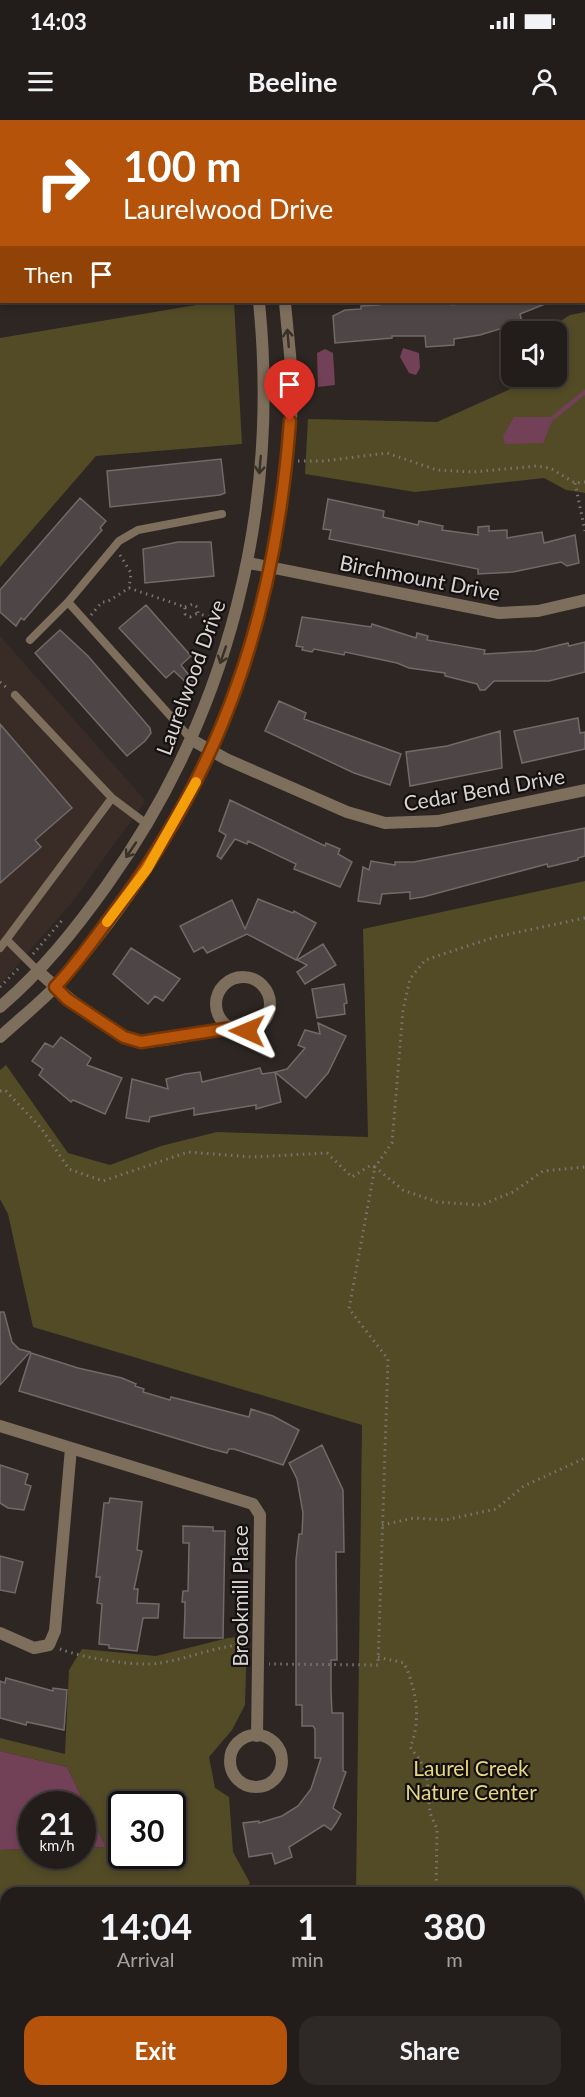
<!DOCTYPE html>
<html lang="en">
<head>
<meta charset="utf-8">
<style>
	body { margin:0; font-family:Lato,sans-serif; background:#2e2927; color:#f1f3f6; height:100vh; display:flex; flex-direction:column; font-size:22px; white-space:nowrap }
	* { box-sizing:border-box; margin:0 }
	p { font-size:20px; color:#a2a1a2 }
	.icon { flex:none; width:33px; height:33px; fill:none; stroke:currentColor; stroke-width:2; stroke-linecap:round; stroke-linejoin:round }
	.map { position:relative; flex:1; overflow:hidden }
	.side { position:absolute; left:0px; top:1767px; width:585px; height:210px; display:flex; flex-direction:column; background:#221c1a; border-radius:18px 18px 0 0; box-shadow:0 3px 9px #0003,0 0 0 2px #3f3a39 }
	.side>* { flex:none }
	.top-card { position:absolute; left:0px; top:0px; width:585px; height:183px; box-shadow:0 3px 9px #0003,0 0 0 2px #3f3a39; background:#b45309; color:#fff; overflow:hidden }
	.tools { position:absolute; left:501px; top:201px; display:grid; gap:12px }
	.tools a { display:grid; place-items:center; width:66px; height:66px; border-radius:12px; background:#221c1a; box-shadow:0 3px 9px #0003,0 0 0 2px #3f3a39; font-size:30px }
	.speed { position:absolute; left:18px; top:1671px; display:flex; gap:12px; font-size:30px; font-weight:700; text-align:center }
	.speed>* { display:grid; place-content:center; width:78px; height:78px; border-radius:50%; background:#221c1a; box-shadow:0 3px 9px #0003,0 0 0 2px #3f3a39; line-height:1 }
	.speed small { font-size:15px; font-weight:400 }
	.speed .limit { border:3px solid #111; border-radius:9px; background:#fff; color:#111 }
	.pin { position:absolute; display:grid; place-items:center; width:51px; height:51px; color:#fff; margin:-62px -26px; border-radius:50% 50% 50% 0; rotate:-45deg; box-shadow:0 0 6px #0007 }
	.pin .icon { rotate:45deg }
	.me { position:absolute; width:66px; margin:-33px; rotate:271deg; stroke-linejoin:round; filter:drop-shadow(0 0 4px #0008) }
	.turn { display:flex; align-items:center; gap:21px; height:126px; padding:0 24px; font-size:27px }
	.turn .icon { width:78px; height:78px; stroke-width:2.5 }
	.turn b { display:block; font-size:42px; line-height:51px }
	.then { display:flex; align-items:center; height:57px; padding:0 24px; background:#0003; gap:12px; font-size:22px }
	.eta { display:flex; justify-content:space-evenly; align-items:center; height:102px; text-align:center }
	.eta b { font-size:36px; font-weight:700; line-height:42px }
	.cta { display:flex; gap:12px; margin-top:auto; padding:12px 24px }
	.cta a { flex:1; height:69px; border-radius:18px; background:#b45309; color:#fff; font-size:24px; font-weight:700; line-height:69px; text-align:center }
	.cta a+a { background:#2e2927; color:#f1f3f6 }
	.status { display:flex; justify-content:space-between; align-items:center; height:42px; padding:0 30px; background:#221c1a; direction:ltr }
	.status svg { height:16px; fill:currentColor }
	header { display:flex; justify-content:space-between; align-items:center; height:78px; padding:0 24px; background:#221c1a; font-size:27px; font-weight:700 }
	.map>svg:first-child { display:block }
	.built { fill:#392c26 }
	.green { fill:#534b26; fill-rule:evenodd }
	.water { fill:#724057 }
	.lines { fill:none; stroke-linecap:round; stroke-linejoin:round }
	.stream { stroke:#724057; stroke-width:4.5 }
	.building { fill:#4e4646; stroke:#726969; stroke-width:1.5 }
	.path { stroke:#7a7572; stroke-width:3; stroke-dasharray:1.5 4.5; stroke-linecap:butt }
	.service { stroke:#7e6e5c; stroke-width:8 }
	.minor { stroke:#7e6e5c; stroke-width:12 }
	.tertiary { stroke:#7e6e5c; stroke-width:12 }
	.oneway { stroke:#38312a }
	.route-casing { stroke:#753606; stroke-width:15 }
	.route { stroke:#b45309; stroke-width:10 }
	.slow { stroke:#f59e0b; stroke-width:10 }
	.labels { text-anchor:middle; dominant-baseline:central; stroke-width:4.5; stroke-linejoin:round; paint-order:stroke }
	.street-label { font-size:21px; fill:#d9d5d3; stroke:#13100f }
	.park-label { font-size:21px; fill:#e8d683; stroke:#13100f }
</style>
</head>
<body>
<div class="status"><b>14:03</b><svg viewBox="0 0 49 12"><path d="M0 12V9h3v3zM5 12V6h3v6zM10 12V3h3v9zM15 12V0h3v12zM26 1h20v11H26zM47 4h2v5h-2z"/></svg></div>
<header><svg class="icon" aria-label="menu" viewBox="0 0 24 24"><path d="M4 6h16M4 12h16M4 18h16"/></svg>Beeline<svg class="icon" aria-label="person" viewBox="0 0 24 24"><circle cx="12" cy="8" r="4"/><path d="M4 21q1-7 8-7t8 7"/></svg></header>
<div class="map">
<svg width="585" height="1977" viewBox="0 0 585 1977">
	<rect width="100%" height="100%" fill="#2d2623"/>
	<path class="built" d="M0,516L143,678L144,683L73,781L0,865Z"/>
	<path class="green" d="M214,182H234L242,324L96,336L0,447V218Z
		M585,192V373L566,370L544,358L415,372L305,354L308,299L437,302L537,257L556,256V212L545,211L570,195Z
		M585,761V1977H350V1971H579V1773H356L362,1305L33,1207L8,1094L0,1079V950L6,945L68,1033L110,1045L161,1026L217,1012L368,1017L363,809Z
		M247,1516L245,1585L232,1610L209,1637L215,1668L229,1677L233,1732L250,1763L244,1773H6V1926H0V1730L31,1729L32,1736H82L83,1728L106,1727L67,1647L0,1631V1618L65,1634L69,1550L82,1529L156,1536L228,1518ZM122,1684H172V1736H122Z"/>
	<path class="water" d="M403,228L419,233L420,248L416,255L409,253L400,237Z
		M325,229L333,233L335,265L318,267L317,233Z
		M514,297H554L543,323L505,324L503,316Z
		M0,1631L67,1647L106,1727L83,1728L82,1684H32L31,1729L0,1730Z"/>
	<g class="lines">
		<path class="stream" d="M554,297L585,272"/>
	</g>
	<path class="building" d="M379,182H452V185L477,182H550L520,194L522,202L480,215L454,219V225L426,227L425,216H392V218L335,223L333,196L345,190L361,189V186L379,185Z
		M221,339L225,373L220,375L110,387L107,351Z
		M80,378L106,401L100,408L102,410L24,500L21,498L16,506L0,492V470Z
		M328,379L384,391L383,397L418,405L419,401L443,406L442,410L478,415V407L489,406V411L507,410V418L542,412L544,423L575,415L579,443L567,446L561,442L513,452L478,454V449L329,419L331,410L323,409Z
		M178,422H211L214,456L145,463L143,429Z
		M146,485L191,536L181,545L195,563L191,567L174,551L166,558L119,508Z
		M302,497L371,507L372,504L416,518L417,513L428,516L427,520L485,530L484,534L535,531L568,523L569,526L585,522V552L549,561H494L485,570H480L477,564L445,556V553L409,548L397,543L345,532L344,535L314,529L312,532L302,530L303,527L296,526Z
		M60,510L88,536L150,608L151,613L145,621L127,636L35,533Z
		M279,581L306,593L304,599L401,634L390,665L354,653L265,611Z
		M578,598L580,613L585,612V629L522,643L514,611Z
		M0,604L72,688L35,720L41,727L0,763Z
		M500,611L502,648L410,666L406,632L447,626Z
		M230,680L325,726L326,723L340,729L338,734L352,742L340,767L294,749L296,744L248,721L247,724L235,719L221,739L217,736L226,715L219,711Z
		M585,708V736L578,738V740L548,747L547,744L423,777L410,779V772L382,774L380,784L358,781L363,747L369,750L371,741L395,745V742H414Z
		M258,779L293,793L294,791L316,803L296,840L247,814L207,833L203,827L194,832L180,806L232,780L245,809Z
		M323,824L336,845L305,864L297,852L307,845L297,840Z
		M131,828L180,859L163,881L155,876L148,884L113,854Z
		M344,864L347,883L344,884L345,894L317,898L312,869Z
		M318,903L346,916L328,953L306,978L275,952L287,949L305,928L298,925L305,910L320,914Z
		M61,917L91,938L87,945L122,958L105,994L73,980L71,982L39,955L43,949L32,941L45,923L53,927Z
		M260,948L262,954L275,952L281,982L256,989V985L194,995V988L150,997L149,1002L126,998L132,959L168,969L166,959L185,954L200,952L202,962Z
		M0,1192H4L12,1222L19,1229L30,1232L0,1265Z
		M31,1233L78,1248L122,1258L136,1264L135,1266L144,1269L143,1272L170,1280L171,1277L249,1297L251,1289L273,1296L299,1310L283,1345L234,1329H229L227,1333L208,1328L19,1271Z
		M322,1325L343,1370L344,1432H336L337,1540H331V1571L332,1593H343V1651L346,1652L333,1688L341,1694L336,1703L331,1710L324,1705L289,1727L292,1737L275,1744L272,1733L249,1737L243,1703L259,1701V1703L282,1696L298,1686L311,1669L321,1638H315V1609L313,1606H302V1585H296V1440L299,1414H302L303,1393L297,1359L289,1343Z
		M0,1345L28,1354L25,1364L31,1366L24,1390L8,1388L0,1383Z
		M110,1378L142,1382L137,1430L142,1431L134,1469H138L137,1483L159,1484L158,1498H143L137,1531L109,1528V1525L99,1524L102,1484L97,1483L100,1457H96L104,1383H109Z
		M183,1406L213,1407V1411H225L223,1518H184L185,1492V1482H182L183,1471H188L189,1423H183Z
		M0,1436L23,1442L15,1473L0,1470Z
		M6,1558L53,1571V1568L67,1570L64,1610L27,1602L26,1605L0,1598V1561L5,1563Z"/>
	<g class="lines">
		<path class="path" d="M298,341H324L387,333L437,350L473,352L537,346L550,348L575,363L585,362
			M575,363L585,411
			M120,435L131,453L129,468
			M185,487L193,484L197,487L198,493L219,501
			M91,495L102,482H107L129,468L185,487V494L190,497L198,493
			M0,562L8,569
			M585,798L495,817L425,840L410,859L403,890L392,1023L375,1047L403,1070L437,1082L481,1085L513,1072L543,1051L585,1047
			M33,834L64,798
			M0,867L20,847
			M0,971L5,970L41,1008L69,1049L103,1061L188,1032L252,1037L327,1033L352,1057L371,1045L375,1047L349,1189L388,1239L378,1545L269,1544
			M382,1405L414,1398L445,1400L496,1389L524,1366L585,1338
			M60,1529C83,1538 136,1547 160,1543C190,1538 217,1526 247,1524
			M378,1537L404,1543C416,1568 422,1601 410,1627L420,1640L427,1656L430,1693L437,1709L436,1773"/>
		<path class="service" d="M30,520L68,482
			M15,575L112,678L148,705
			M192,620L68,482L119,421L138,410L222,394
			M7,820L39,852
			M0,828L112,678
			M579,1868L585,1863
			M284,1971V1977
			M526,1977V1971"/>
		<path class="minor" d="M584,97L585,96
			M249,443L499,493L538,491L585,480
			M192,620L226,639L347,692L385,703L438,701L585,670
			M39,852C59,870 116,922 143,922C171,921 202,912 231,908
			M216 884a27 27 0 1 1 54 0a27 27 0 1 1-54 0Z
			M0,1306L71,1328L55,1511L49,1525L34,1528L0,1513
			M71,1328L253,1384L260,1395L257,1616
			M230 1641a26 26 0 1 1 52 0a26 26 0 1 1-52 0Z"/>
		<path class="tertiary" d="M226,0V2
			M246,0L247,2
			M0,887C42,851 75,810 107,765C229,594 280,389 259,182
			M0,917C23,896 49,876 69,852C184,719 257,558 281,384C286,345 293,303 292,263C291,236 287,208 285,182"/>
	</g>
	<defs><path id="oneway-shaft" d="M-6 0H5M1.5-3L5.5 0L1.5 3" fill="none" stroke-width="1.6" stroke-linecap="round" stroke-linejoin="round" transform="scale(1.5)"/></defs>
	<g class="oneway">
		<use href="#oneway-shaft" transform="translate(288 218) rotate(-95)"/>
		<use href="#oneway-shaft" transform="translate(260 345) rotate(95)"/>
		<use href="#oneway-shaft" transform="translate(223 535) rotate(109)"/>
		<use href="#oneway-shaft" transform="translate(131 730) rotate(124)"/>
	</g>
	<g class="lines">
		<defs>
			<path id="route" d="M247,911L231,908L141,922L124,917L67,879L55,867C75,846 92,822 109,799C224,649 276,489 290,301"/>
		</defs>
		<use href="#route" class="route-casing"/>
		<use href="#route" class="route"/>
		<path class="slow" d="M107,802L147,749L196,662"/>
	</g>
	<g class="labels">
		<g class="street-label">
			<text transform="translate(420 457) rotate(11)">Birchmount Drive</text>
			<text transform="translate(190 557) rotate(-70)">Laurelwood Drive</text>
			<text transform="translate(484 669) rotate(-10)">Cedar Bend Drive</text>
			<text transform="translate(239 1476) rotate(-90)">Brookmill Place</text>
		</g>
		<g class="park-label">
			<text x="471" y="1647">Laurel Creek<tspan x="471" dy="24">Nature Center</tspan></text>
		</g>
	</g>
</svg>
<div class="tools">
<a><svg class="icon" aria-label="sound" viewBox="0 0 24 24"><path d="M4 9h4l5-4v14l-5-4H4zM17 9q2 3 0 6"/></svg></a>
</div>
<div class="speed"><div>21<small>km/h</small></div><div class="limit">30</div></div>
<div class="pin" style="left:290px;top:301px;background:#d93025"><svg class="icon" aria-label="arrive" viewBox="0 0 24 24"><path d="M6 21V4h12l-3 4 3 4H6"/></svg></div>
<svg class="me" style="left:247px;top:911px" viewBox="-20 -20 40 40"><path d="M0-17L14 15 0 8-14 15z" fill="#b45309" stroke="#fff" stroke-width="4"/></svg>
<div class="top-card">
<div class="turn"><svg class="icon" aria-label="right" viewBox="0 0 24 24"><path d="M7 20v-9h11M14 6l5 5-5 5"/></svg><div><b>100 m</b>Laurelwood Drive</div></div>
<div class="then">Then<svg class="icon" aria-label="arrive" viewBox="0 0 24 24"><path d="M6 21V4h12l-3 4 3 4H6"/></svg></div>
</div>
<section class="side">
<div class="eta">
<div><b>14:04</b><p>Arrival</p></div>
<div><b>1</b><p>min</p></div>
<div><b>380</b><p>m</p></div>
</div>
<div class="cta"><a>Exit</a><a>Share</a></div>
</section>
</div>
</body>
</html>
